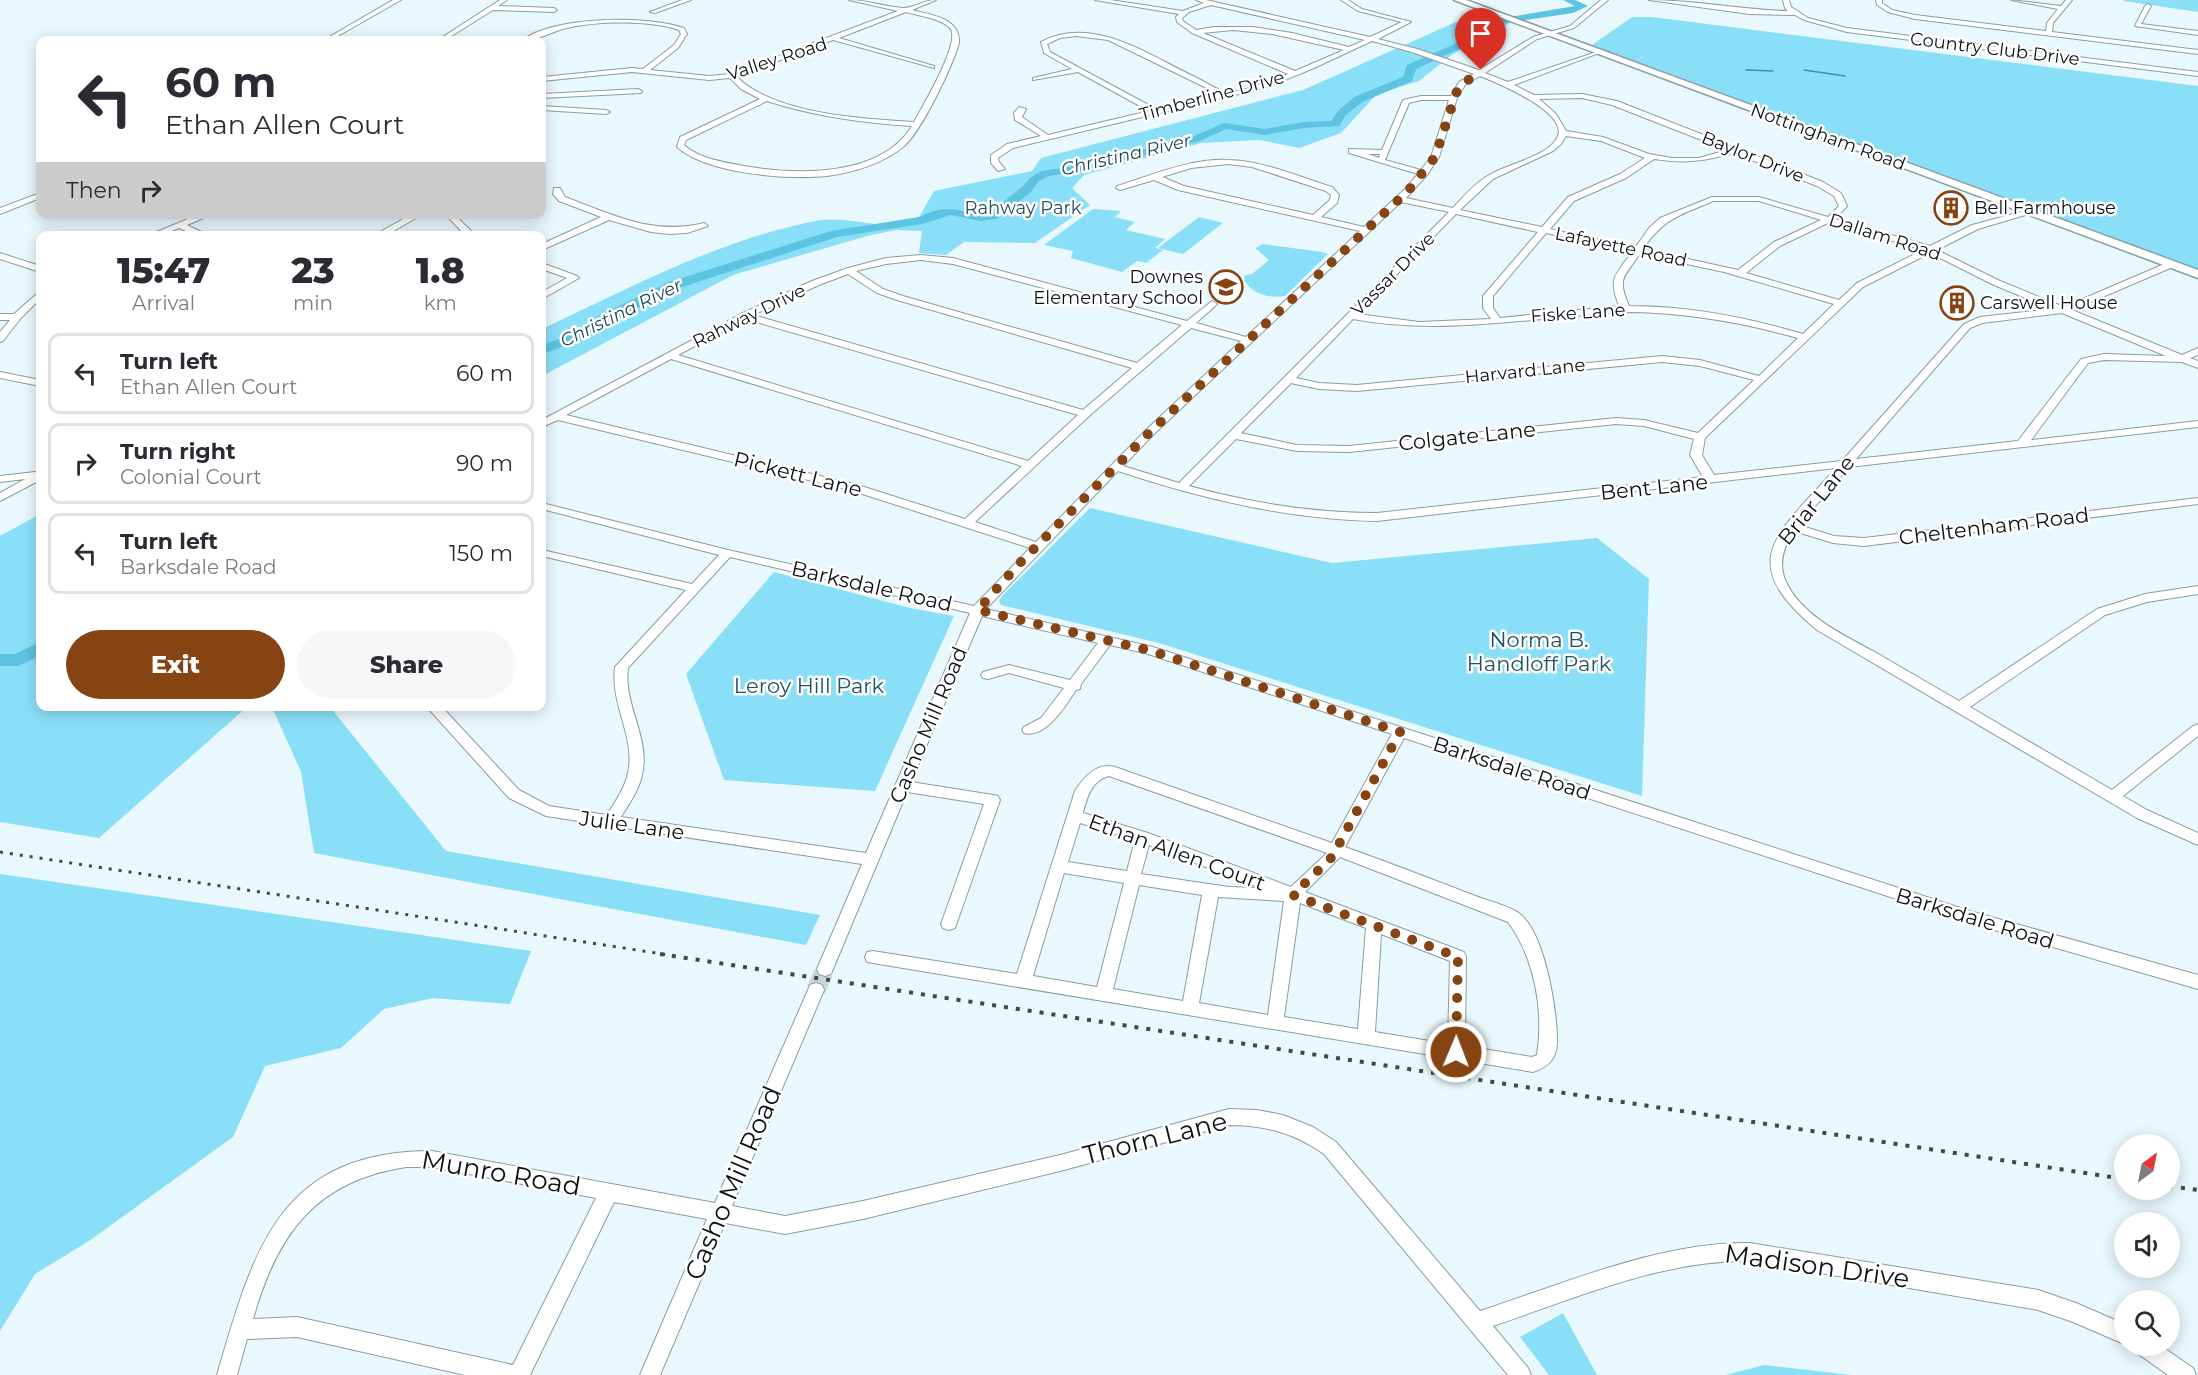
<!DOCTYPE html>
<html lang="en">
<head>
<meta charset="utf-8">
<style>
	body { margin:0; font-family:Montserrat,sans-serif; background:#f7f7f7; color:#2b2b33; height:100vh; display:flex; flex-direction:column; font-size:22px; white-space:nowrap }
	* { box-sizing:border-box; margin:0 }
	p { font-size:20px; color:#7c7c81 }
	.icon { flex:none; width:33px; height:33px; fill:none; stroke:currentColor; stroke-width:2; stroke-linecap:round; stroke-linejoin:round }
	.map { position:relative; flex:1; overflow:hidden }
	.sheet { position:absolute; left:36px; top:231px; width:510px; height:480px; display:flex; flex-direction:column; background:#fff; border-radius:12px; box-shadow:0 3px 15px #0003 }
	.sheet>* { flex:none }
	.guide { position:absolute; left:36px; top:36px; width:510px; height:183px; border-radius:12px; box-shadow:0 3px 15px #0003; background:#fff; color:#2b2b33; overflow:hidden }
	.needle { width:39px; rotate:32deg }
	.tools { position:absolute; left:2114px; top:1134px; display:grid; gap:12px }
	.tools a { display:grid; place-items:center; width:66px; height:66px; border-radius:50%; background:#fff; box-shadow:0 3px 15px #0003; font-size:30px }
	.pin { position:absolute; display:grid; place-items:center; width:51px; height:51px; color:#fff; margin:-62px -26px; border-radius:50% 50% 50% 0; rotate:-45deg; box-shadow:0 0 6px #0007 }
	.pin .icon { rotate:45deg }
	.me { position:absolute; width:66px; margin:-33px; rotate:1deg; stroke-linejoin:round; filter:drop-shadow(0 0 4px #0008) }
	.turn { display:flex; align-items:center; gap:21px; height:126px; padding:0 30px; font-size:27px }
	.turn .icon { width:78px; height:78px; stroke-width:2.5 }
	.turn b { display:block; font-size:42px; line-height:51px }
	.then { display:flex; align-items:center; height:57px; padding:0 30px; background:#0003; gap:12px; font-size:22px }
	.eta { display:flex; justify-content:space-evenly; align-items:center; height:102px; text-align:center }
	.eta b { font-size:36px; font-weight:800; line-height:42px }
	.cta { display:flex; gap:12px; margin-top:auto; padding:12px 30px }
	.cta a { flex:1; height:69px; border-radius:36px; background:#864413; color:#fff; font-size:24px; font-weight:800; line-height:69px; text-align:center }
	.cta a+a { background:#f7f7f7; color:#2b2b33 }
	ul { padding:0; list-style:none }
	li { display:flex; align-items:center; gap:18px; height:81px; margin:0 12px 9px; padding:0 18px; border:3px solid #e1e1e2; border-radius:12px }
	li div { flex:1 }
	li b { display:block; font-size:22px }
	li em { font-style:normal }
	.map>svg:first-child { display:block }
	.green { fill:#8adff8 }
	.lines { fill:none; stroke-linecap:round; stroke-linejoin:round }
	.stream { stroke:#438ea3; stroke-width:1.5 }
	.river { fill:#5cc3e0; fill-rule:evenodd }
	.minor-tunnel { stroke:#c8d6da; stroke-width:19; stroke-dasharray:19 9; stroke-linecap:butt }
	.minor-casing { stroke:#869ea5; stroke-width:2 }
	.major-casing { stroke:#869ea5; stroke-width:3 }
	.minor { fill:#fff; fill-rule:evenodd }
	.major { fill:#fff; fill-rule:evenodd }
	.rail-far1 { stroke:#3f484c; stroke-width:3; stroke-dasharray:3 7; stroke-linecap:butt }
	.rail { stroke:#3f484c; stroke-width:4; stroke-dasharray:4 8; stroke-linecap:butt }
	.route { stroke:#864413; stroke-width:10; stroke-dasharray:0 18 }
	.labels { text-anchor:middle; dominant-baseline:central; stroke-width:5; stroke-linejoin:round; paint-order:stroke }
	.far-street-label { font-size:18px; fill:#0a1215; stroke:#fff }
	.far-water-label { font-size:18px; font-style:italic; fill:#194753; stroke:#fff }
	.far-park-label { font-size:18px; fill:#24515e; stroke:#fff }
	.far-poi-label { font-size:18px; fill:#0a1215; stroke:#fff; text-anchor:start }
	.street-label { font-size:21px; fill:#0a1215; stroke:#fff }
	.park-label { font-size:21px; fill:#24515e; stroke:#fff }
	.near-street-label { font-size:26px; fill:#0a1215; stroke:#fff }
</style>
</head>
<body>
<div class="map">
<svg width="2198" height="1375" viewBox="0 0 2198 1375">
	<rect width="100%" height="100%" fill="#e9f8fd"/>
	<path class="green" d="M2124,0H2198V12L2124,1Z
		M1493,16L1510,23L1450,56L1419,81L1377,94L1341,133L1299,148L1259,140L1201,143L1084,175L1072,188L1090,205L1035,243L964,242L946,255L919,253L922,231L896,230L867,236L733,275L542,376V329C630,288 720,239 816,221C849,215 882,231 915,224L934,191L1032,171L1041,158L1303,90L1456,22L1475,25Z
		M1632,17H1652L2198,86V270L1592,45Z
		M1093,209L1121,211L1115,217L1135,222L1126,230L1165,239L1155,248L1163,250L1146,263L1137,261L1122,272L1071,258L1073,251L1044,245Z
		M1199,217L1223,223L1183,254L1158,248Z
		M1263,244L1322,252L1328,254L1285,296C1271,299 1250,294 1244,279L1245,275L1252,274L1269,260L1255,248Z
		M1090,508L1332,563L1597,538L1649,579L1642,796L1159,643L1001,605L999,601L1002,596Z
		M40,514V706L247,707L99,838L0,822V536Z
		M774,572L910,608L954,616L875,791L724,780L686,674Z
		M272,707H330L446,851L820,915L806,945L314,853L301,772Z
		M0,874L531,951L510,1004L433,998L384,1009L341,1048L265,1066L233,1137L89,1241L35,1274L0,1331Z
		M1563,1313L1597,1375H1549L1520,1337Z
		M1764,1365L1851,1375H1726Z"/>
	<g class="lines">
		<path class="stream" d="M1746,70L1773,71
			M1804,70L1845,76"/>
		<path class="river" d="M1563,0H1575L1588,6L1573,13L1493,25L1480,32L1472,43L1416,69L1412,81L1362,102L1346,115L1339,126L1304,128L1265,135L1226,129L1200,141L1087,170L1049,176L1039,181L1030,193L997,219L980,221L951,215L922,224L837,237L679,288L610,321L582,340L542,354V345L572,334L600,315L669,282L831,231L919,217C951,201 960,215 990,213L1022,187L1031,177L1042,171L1087,164L1192,137L1224,123L1265,129L1304,122L1331,121L1338,111L1354,97L1403,77L1407,65L1466,39L1473,28L1486,21L1575,6Z
			M40,642V656L18,666H0V654H15Z"/>
		<path class="minor-tunnel" d="M816,990L825,969"/>
		<defs>
			<path id="minor" d="M393,0H401L331,40H324Z
				M500,0H507L498,6L554,8L557,10L554,12L493,10L445,40H438Z
				M682,0H691L655,13L650,12Z
				M849,0C867,0 885,7 903,8C914,8 924,0 936,0L912,10C931,15 961,18 959,43C953,65 921,133 903,147C884,163 852,173 827,176C788,180 707,174 677,147L680,137L760,99L741,89L730,78L709,80L632,72L542,81V77L632,68L643,69L674,45L681,34L679,30C649,20 598,21 567,28C552,31 536,42 522,40C556,16 645,15 684,28L687,34L678,48L650,70L709,76L731,74L898,11ZM906,12C919,16 940,18 950,28C962,41 922,107 914,122C863,119 774,114 737,77L833,40L934,68V66L839,38ZM767,101C813,116 863,123 912,126C880,178 796,175 744,166C723,162 700,159 684,145L686,140Z
				M1095,0H1110L1183,11L1204,3L1196,0H1206L1370,37L1402,22L1358,11L1341,0H1348L1362,9L1411,22L1378,39L1417,49L1479,70L1533,37L1570,26L1601,0H1608L1574,28L1537,39L1485,73L1508,82L1599,51V53L1514,85L1534,95L1582,94L1617,101L1823,182L1841,193L1847,206L1835,219L1930,246L1972,225L2032,209V213L1978,229L1937,250L2000,281L2064,307L2169,262H2175V266L2072,310L2182,355L2198,348V355L2190,358L2198,361V368L2182,362L2104,360L2088,363L2031,440L2198,421V427L1849,467L1799,525L1834,536L1864,538L2198,498V504L1864,546L1833,543L1794,531C1783,547 1778,564 1786,582C1803,618 1848,637 1880,655C1906,670 1933,686 1959,701L2097,609L2145,594L2198,586V594L2147,602L2105,615L1970,707L2112,790L2193,726L2198,724V736L2123,796L2147,810L2198,833V845L2137,818L1817,630C1732,560 1779,533 1836,468L1377,521C1287,519 1202,499 1118,471L986,609L1153,647L1970,911L2198,975V989L1970,923L1404,738L1345,847C1390,863 1434,880 1478,897C1489,901 1512,907 1520,914C1543,933 1553,993 1556,1021C1558,1047 1560,1063 1533,1072L873,963L867,962L865,957L867,952L873,951L1017,974L1075,791C1084,777 1097,762 1115,767L1332,843L1392,734L1145,653L1110,645L1081,684L1080,689L1076,690C1066,705 1046,739 1024,733L1022,730L1024,727L1041,718L1064,688L1009,673L988,679L983,678L981,675L983,672L1009,665L1070,680L1098,643L982,616L911,782L993,795L998,796L1000,800L955,928L949,930L943,928L941,924L984,804L907,792L833,969L831,974L825,976L819,974L817,969L862,864L546,816L509,798L426,706H441L519,790L549,806L607,815C615,802 625,788 628,773C636,737 610,705 615,667L686,590L542,556V550L692,584L719,555L542,509V503L728,550L974,606L1030,548L850,490L558,420L542,427V420L743,313L812,281L848,268L886,258L921,255L953,258L1187,321L1212,301L1217,304L1215,306L1196,323L1246,337L1360,231L1178,190L1154,180L1120,190L1116,188L1117,186C1153,175 1191,158 1229,160C1264,161 1299,177 1332,187L1339,195L1337,203L1321,217L1364,227L1405,189L1418,174L1349,153V149L1382,150L1403,100L1421,96H1451L1459,82L1474,74L1412,52L1372,41L1314,68L1268,87L1013,148L998,158L999,162L1005,169L998,171L991,163V155L1007,144L1041,136L1015,120L1014,113L1019,107L1026,109L1022,117L1048,135L1149,111L1078,72L1033,80V78L1072,69L1044,53L1041,42C1093,14 1150,56 1197,78C1205,82 1217,90 1226,92C1238,94 1276,79 1288,74L1192,33L1177,22L1176,17L1179,14ZM1211,5L1365,40L1349,47L1292,33L1253,27H1214L1196,30L1183,21L1182,18L1189,12ZM1233,30L1272,34L1344,50L1295,71L1203,33ZM1076,36L1108,40L1219,94L1156,109L1050,52L1047,44L1060,38ZM1480,76C1495,82 1577,115 1555,141C1541,159 1505,164 1486,177C1473,185 1463,197 1453,208L1406,198L1427,175L1439,157L1457,98L1465,85ZM1582,98L1612,105L1727,150L1699,158H1672L1649,154L1603,137L1566,131L1556,114L1539,99ZM1421,100H1449L1431,157L1421,170L1385,160L1409,103ZM1566,136L1601,141L1645,158L1620,174L1568,197L1542,227L1460,210L1493,179L1553,151L1561,144ZM1734,153L1817,186L1834,196L1839,206L1828,217L1759,197H1712L1660,218L1649,228L1635,248L1550,229L1574,201L1626,178L1654,159C1685,164 1704,161 1734,153ZM1368,154H1380L1379,158ZM1228,164L1252,167L1326,191L1331,195L1330,200L1313,215L1184,186L1162,177L1191,168ZM1713,201H1759L1821,220L1774,242L1738,270L1643,249C1665,217 1679,216 1713,201ZM1401,202L1449,212L1179,483L1123,466L1156,432ZM1456,214L1538,232L1483,296V308L1491,319L1419,322L1358,314ZM1830,222L1923,250L1857,283L1839,300L1746,273L1780,246ZM1546,233L1632,252C1615,276 1608,277 1619,306L1500,318L1493,308V296ZM1930,253L1994,285L2052,309L1980,317L1964,324L1842,461L1714,475L1702,455L1705,438L1863,287ZM1640,254L1724,272L1834,304L1803,334C1746,317 1688,306 1629,306C1617,278 1623,278 1640,254ZM921,260L953,264L1182,325L1137,363L903,296L883,289L856,271L886,264ZM848,274L877,293L897,300L1132,368L1083,410L753,315L819,285ZM1624,312C1684,312 1741,322 1798,338L1759,376L1700,360L1662,356L1357,385L1319,383L1296,378L1353,319C1444,336 1533,317 1624,312ZM2062,313L2166,356L2104,354L2081,359L2018,441L1856,459L1970,328L1982,323ZM746,319L1078,415L1028,461L678,355ZM1191,328L1241,341L1148,428L1036,542L975,522L1089,416ZM671,359L1022,466L965,519L858,485L566,415ZM1662,362L1700,366L1754,380L1698,433L1644,420L1616,418L1349,446L1297,445L1241,433L1291,383L1319,389L1357,391ZM1616,424L1644,426L1694,439L1690,455L1703,477L1377,513C1313,513 1251,503 1189,486L1236,439L1297,451L1349,452ZM730,557L970,613L866,853L621,817C629,804 639,790 642,775C651,738 623,705 628,668ZM1109,776L1327,853L1291,887L1148,833L1083,813C1087,797 1092,780 1109,776ZM1080,823L1135,840L1127,871L1068,862ZM1149,845L1260,888L1229,887L1141,874ZM1340,857L1508,922C1535,959 1544,1011 1537,1055L1532,1057L1465,1046L1466,957L1464,952L1305,892ZM1064,873L1124,883L1097,987L1033,976ZM1139,885L1202,895L1183,1001L1113,989ZM1218,897L1284,901L1268,1015L1199,1003ZM1300,903L1366,928L1358,1029L1284,1017ZM1381,934L1450,961L1448,1044L1375,1032Z
				M1649,0C1695,0 1742,10 1788,11L1785,8L1783,0H1789L1791,7L1808,18L1847,28L2198,72V76L1847,32L1804,20L1795,15L1749,14Z
				M1876,0H1882V3L1892,10L1915,15L2046,31L2047,23L2058,9L2011,0L2061,6L2066,0H2072L2053,23L2052,32L2198,50V54L1915,19L1888,12L1877,5Z
				M2148,4L2151,6L2141,24L2198,31V35L2135,26L2145,6Z
				M638,89L642,91L641,93L542,98V94Z
				M542,106L606,110L610,112L606,114L542,110Z
				M554,188H560L565,197C611,214 653,236 704,223L708,226L687,233L669,234L651,232L609,220L542,250V244L601,217L559,201L553,194Z
				M40,193V198L0,214V208Z
				M200,214H213L187,225L210,236H197L179,228L160,236H147Z
				M412,214H423L385,236H373Z
				M445,214H454L476,236H466Z
				M0,253L40,266V272L0,259Z
				M542,263L577,276L579,278L542,299V292L567,278L542,269Z
				M40,291V299L20,319L3,341L0,342V332L10,320H0V314H14Z
				M0,372L40,380V386L0,378Z
				M35,472L40,473V480L0,501V493L25,479L0,482V476Z
				M816,983L822,985L824,990L732,1206L785,1216L863,1201L1064,1154L1229,1109L1257,1110L1283,1115L1313,1127L1336,1142L1480,1311C1563,1284 1663,1241 1750,1243L2038,1290L2076,1303L2124,1324V1344L2073,1322L2038,1310L1750,1261C1665,1259 1573,1299 1493,1326L1528,1368L1531,1375H1508L1324,1154C1294,1133 1265,1125 1229,1125L1064,1170L863,1219L785,1234L725,1223L660,1375H640L707,1219L614,1202L530,1375H465L297,1337L247,1339L237,1375H217C253,1252 278,1151 432,1151L715,1203L808,990L810,985ZM406,1167H432L596,1198L513,1365L297,1317L253,1319C277,1234 315,1181 406,1167Z
				M2134,1346H2161L2193,1368L2196,1375H2168L2137,1353Z"/>
			<path id="major" d="M1454,0H1466L2198,270V278Z"/>
		</defs>
		<use href="#minor" class="minor-casing"/>
		<use href="#major" class="major-casing"/>
		<use href="#minor" class="minor"/>
		<use href="#major" class="major"/>
		<path class="rail-far1" d="M0,852L669,955"/>
		<path class="rail" d="M660,954L2124,1179
			M2169,1186L2198,1190"/>
	</g>
	<g class="lines">
		<path class="route" d="M1456,1052L1458,957L1293,895L1332,857L1400,732L1148,650L978,610L1018,565L1152,430L1408,191L1435,157L1458,88L1481,70"/>
	</g>
	<defs>
		<symbol id="building-ring" viewBox="-11 -11 22 22"><circle r="9.5" fill="#fff" stroke="#864413" stroke-width="1.5"/><path d="M-4-6H4V6H1V3H-1V6H-4ZM-2.5-4.3h1.7v1.8h-1.7ZM.8-4.3h1.7v1.8H.8ZM-2.5-1h1.7V.8h-1.7ZM.8-1h1.7V.8H.8Z" fill="#864413"/></symbol>
		<symbol id="school-ring" viewBox="-11 -11 22 22"><circle r="9.5" fill="#fff" stroke="#864413" stroke-width="1.5"/><path d="M0-5L7-2L0 1L-7-2ZM-4 1L0 2.5L4 1V4Q0 6-4 4Z" fill="#864413"/></symbol>
	</defs>
	<g fill-rule="evenodd">
		<use href="#building-ring" x="1932" y="189" width="38" height="38"/>
		<use href="#school-ring" x="1207" y="268" width="38" height="38"/>
		<use href="#building-ring" x="1938" y="284" width="38" height="38"/>
	</g>
	<g class="labels">
		<g class="far-street-label">
			<text transform="translate(1995 49) rotate(7)">Country Club Drive</text>
			<text transform="translate(777 59) rotate(-18)">Valley Road</text>
			<text transform="translate(1212 96) rotate(-15)">Timberline Drive</text>
			<text transform="translate(1828 137) rotate(20)">Nottingham Road</text>
			<text transform="translate(1753 157) rotate(22)">Baylor Drive</text>
			<text transform="translate(1885 237) rotate(18)">Dallam Road</text>
			<text transform="translate(1621 247) rotate(12)">Lafayette Road</text>
			<text transform="translate(1393 274) rotate(-45)">Vassar Drive</text>
			<text transform="translate(1578 313) rotate(-4)">Fiske Lane</text>
			<text transform="translate(749 316) rotate(-26)">Rahway Drive</text>
			<text transform="translate(1525 371) rotate(-6)">Harvard Lane</text>
		</g>
		<g class="far-water-label">
			<text transform="translate(1126 155) rotate(-13)">Christina River</text>
			<text transform="translate(621 313) rotate(-26)">Christina River</text>
		</g>
		<g class="far-park-label">
			<text x="1023" y="208">Rahway Park</text>
		</g>
		<g class="far-poi-label">
			<text x="1974" y="208">Bell Farmhouse</text>
			<text x="1203" y="277" text-anchor="end">Downes<tspan x="1203" dy="21">Elementary School</tspan></text>
			<text x="1980" y="303">Carswell House</text>
		</g>
		<g class="street-label">
			<text transform="translate(1467 436) rotate(-6)">Colgate Lane</text>
			<text transform="translate(798 474) rotate(14)">Pickett Lane</text>
			<text transform="translate(1654 487) rotate(-6)">Bent Lane</text>
			<text transform="translate(1816 500) rotate(-51)">Briar Lane</text>
			<text transform="translate(1994 526) rotate(-7)">Cheltenham Road</text>
			<text transform="translate(872 586) rotate(13)">Barksdale Road</text>
			<text transform="translate(928 725) rotate(-67)">Casho Mill Road</text>
			<text transform="translate(1512 768) rotate(18)">Barksdale Road</text>
			<text transform="translate(632 825) rotate(8)">Julie Lane</text>
			<text transform="translate(1177 852) rotate(20)">Ethan Allen Court</text>
			<text transform="translate(1975 918) rotate(17)">Barksdale Road</text>
		</g>
		<g class="park-label">
			<text x="1539" y="639">Norma B.<tspan x="1539" dy="24">Handloff Park</tspan></text>
			<text x="809" y="685">Leroy Hill Park</text>
		</g>
		<g class="near-street-label">
			<text transform="translate(1155 1138) rotate(-14)">Thorn Lane</text>
			<text transform="translate(501 1173) rotate(10)">Munro Road</text>
			<text transform="translate(733 1183) rotate(-67)">Casho Mill Road</text>
			<text transform="translate(1817 1266) rotate(8)">Madison Drive</text>
		</g>
	</g>
</svg>
<div class="tools">
<a><svg class="needle" viewBox="-14 -14 28 28"><path d="M0-13l5 13h-10z" fill="#e53935"/><path d="M0 13l5-13h-10z" fill="#7c7c81"/></svg></a>
<a><svg class="icon" aria-label="sound" viewBox="0 0 24 24"><path d="M4 9h4l5-4v14l-5-4H4zM17 9q2 3 0 6"/></svg></a>
<a><svg class="icon" aria-label="search" viewBox="0 0 24 24"><circle cx="10" cy="10" r="6"/><path d="M15 15l6 6"/></svg></a>
</div>
<div class="pin" style="left:1481px;top:70px;background:#d93025"><svg class="icon" aria-label="arrive" viewBox="0 0 24 24"><path d="M6 21V4h12l-3 4 3 4H6"/></svg></div>
<svg class="me" style="left:1456px;top:1052px" viewBox="-20 -20 40 40"><circle r="17" fill="#864413" stroke="#fff" stroke-width="3"/><path d="M0-11L8 9 0 5-8 9z" fill="#fff"/></svg>
<div class="guide">
<div class="turn"><svg class="icon" aria-label="left" viewBox="0 0 24 24"><path d="M17 20v-9H6M10 6l-5 5 5 5"/></svg><div><b>60 m</b>Ethan Allen Court</div></div>
<div class="then">Then<svg class="icon" aria-label="right" viewBox="0 0 24 24"><path d="M7 20v-9h11M14 6l5 5-5 5"/></svg></div>
</div>
<section class="sheet">
<div class="eta">
<div><b>15:47</b><p>Arrival</p></div>
<div><b>23</b><p>min</p></div>
<div><b>1.8</b><p>km</p></div>
</div>
<ul>
<li><svg class="icon" aria-label="left" viewBox="0 0 24 24"><path d="M17 20v-9H6M10 6l-5 5 5 5"/></svg><div><b>Turn left</b><p>Ethan Allen Court</p></div><em>60 m</em></li>
<li><svg class="icon" aria-label="right" viewBox="0 0 24 24"><path d="M7 20v-9h11M14 6l5 5-5 5"/></svg><div><b>Turn right</b><p>Colonial Court</p></div><em>90 m</em></li>
<li><svg class="icon" aria-label="left" viewBox="0 0 24 24"><path d="M17 20v-9H6M10 6l-5 5 5 5"/></svg><div><b>Turn left</b><p>Barksdale Road</p></div><em>150 m</em></li>
</ul>
<div class="cta"><a>Exit</a><a>Share</a></div>
</section>
</div>
</body>
</html>
